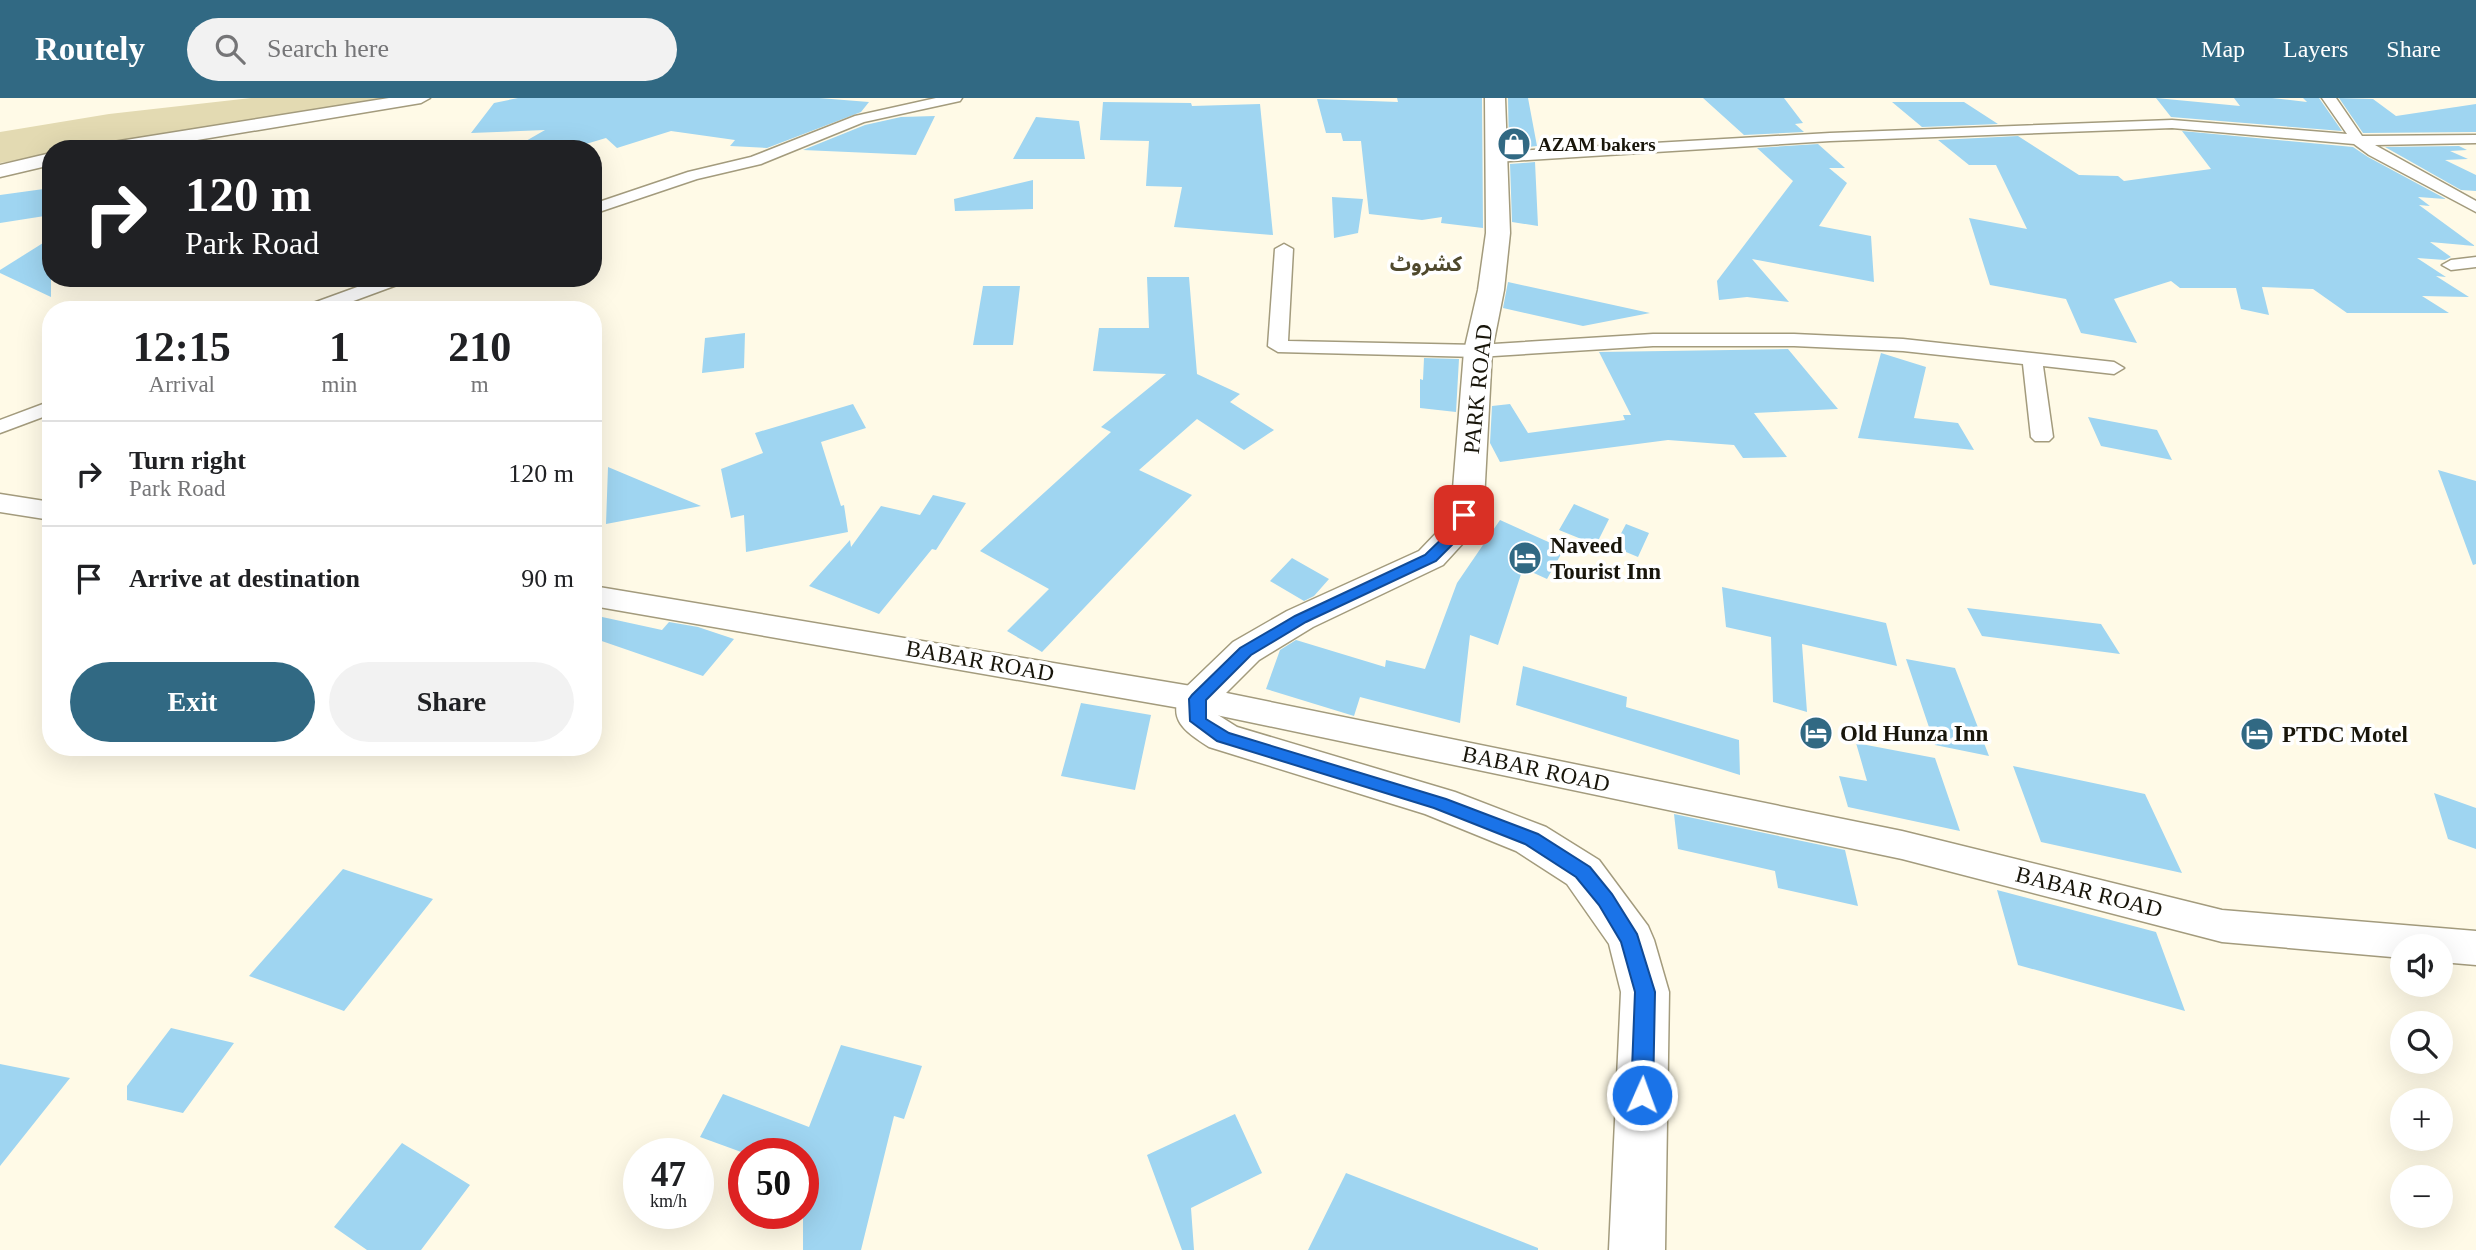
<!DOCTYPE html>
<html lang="en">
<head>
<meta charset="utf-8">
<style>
	body { margin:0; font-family:"Times New Roman","Noto Sans Arabic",serif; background:#f2f2f2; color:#202124; height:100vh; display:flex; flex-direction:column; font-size:26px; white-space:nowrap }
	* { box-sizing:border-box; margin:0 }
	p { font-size:23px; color:#757577 }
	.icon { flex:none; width:38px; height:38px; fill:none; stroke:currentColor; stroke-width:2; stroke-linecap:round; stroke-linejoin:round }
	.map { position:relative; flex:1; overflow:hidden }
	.sheet { position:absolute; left:42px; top:203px; width:560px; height:455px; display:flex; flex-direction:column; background:#fff; border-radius:28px; box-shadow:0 7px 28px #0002 }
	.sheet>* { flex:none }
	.hud { position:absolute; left:42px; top:42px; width:560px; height:147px; border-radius:28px; box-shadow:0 7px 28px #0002; background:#202124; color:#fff; overflow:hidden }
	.controls { position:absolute; left:2390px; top:836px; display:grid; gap:14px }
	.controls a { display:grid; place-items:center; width:63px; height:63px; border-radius:50%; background:#fff; box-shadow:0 7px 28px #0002; font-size:35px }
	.speed { position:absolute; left:623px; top:1040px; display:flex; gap:14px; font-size:35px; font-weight:700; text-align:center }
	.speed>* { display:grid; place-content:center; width:91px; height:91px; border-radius:50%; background:#fff; box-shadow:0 7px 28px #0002; line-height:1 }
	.speed small { font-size:18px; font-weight:400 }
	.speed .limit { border:10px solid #d22; background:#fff; color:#111 }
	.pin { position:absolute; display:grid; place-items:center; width:60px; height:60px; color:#fff; margin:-30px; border-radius:14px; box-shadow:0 4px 10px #0006 }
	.me { position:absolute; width:77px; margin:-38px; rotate:2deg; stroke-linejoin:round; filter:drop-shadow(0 0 5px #0008) }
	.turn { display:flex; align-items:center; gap:24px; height:147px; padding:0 28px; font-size:32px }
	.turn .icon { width:91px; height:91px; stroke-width:2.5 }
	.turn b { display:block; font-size:49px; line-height:60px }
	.eta { display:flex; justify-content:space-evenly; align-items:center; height:119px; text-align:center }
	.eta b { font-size:42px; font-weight:700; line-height:49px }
	.primary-button { display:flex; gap:14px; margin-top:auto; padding:14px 28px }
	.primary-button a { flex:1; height:80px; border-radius:42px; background:#316983; color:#fff; font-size:28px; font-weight:700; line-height:80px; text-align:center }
	.primary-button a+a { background:#f2f2f2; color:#202124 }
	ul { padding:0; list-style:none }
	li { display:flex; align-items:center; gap:21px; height:105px; padding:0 28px; border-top:2px solid #e0e0e0 }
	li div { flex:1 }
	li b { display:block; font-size:26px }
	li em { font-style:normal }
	header { display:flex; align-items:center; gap:42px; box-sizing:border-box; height:98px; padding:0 35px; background:#316983; color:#fff }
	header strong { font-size:33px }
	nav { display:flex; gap:38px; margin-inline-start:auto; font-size:24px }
	.search { width:490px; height:63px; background:#f2f2f2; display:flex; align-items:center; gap:18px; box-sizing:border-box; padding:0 24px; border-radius:38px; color:#757577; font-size:26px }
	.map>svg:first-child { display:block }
	.green { fill:#e3dab2 }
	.building { fill:#9fd5f1 }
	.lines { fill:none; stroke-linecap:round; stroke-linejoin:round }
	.minor-casing { stroke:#a39b7d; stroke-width:3 }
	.tertiary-casing { stroke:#a39b7d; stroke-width:3 }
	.secondary-casing { stroke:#a39b7d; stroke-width:3 }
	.minor { fill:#fff; fill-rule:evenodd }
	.tertiary { fill:#fff; fill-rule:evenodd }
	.secondary { fill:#fff; fill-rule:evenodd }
	.route { fill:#1a73e8; stroke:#114b97; stroke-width:2 }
	.labels { text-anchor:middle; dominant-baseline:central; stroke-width:7; stroke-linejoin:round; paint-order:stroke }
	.far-poi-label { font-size:19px; font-weight:bold; fill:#18150a; stroke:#fff; text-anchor:start }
	.far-neighbourhood-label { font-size:21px; font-weight:bold; fill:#4f492d; stroke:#fff }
	.street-label { font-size:23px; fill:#18150a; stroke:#fff }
	.poi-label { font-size:23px; font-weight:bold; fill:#18150a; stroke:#fff; text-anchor:start }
</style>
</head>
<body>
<header>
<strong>Routely</strong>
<div class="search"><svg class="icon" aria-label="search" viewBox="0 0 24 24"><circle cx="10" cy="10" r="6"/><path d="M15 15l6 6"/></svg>Search here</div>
<nav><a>Map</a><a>Layers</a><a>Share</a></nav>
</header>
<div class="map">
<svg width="2476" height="1152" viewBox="0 0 2476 1152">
	<rect width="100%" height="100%" fill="#fffae7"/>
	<path class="green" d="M251,0H394L88,51H51V57L0,65V34L109,16Z"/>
	<path class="building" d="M518,0H819L869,4L861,14L767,50L730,48L735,42L671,33L617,50L606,40L569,51H512L545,32L471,35L494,5Z
		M1397,0H1482L1483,130L1441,125L1442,119L1422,122L1369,116L1361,43H1343L1341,35H1326L1317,1L1398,4Z
		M1508,0H1528L1537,48L1509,51Z
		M1703,0H1784L1803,25L1795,26L1804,34L1744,37Z
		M2156,0L2240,8L2234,0H2272L2307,4L2303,0H2319L2342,33L2171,19Z
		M2339,0L2373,1L2396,18L2476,6V34L2363,35Z
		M1103,4L1191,5L1192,8L1260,6L1273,137L1174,129L1182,89L1146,88L1149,43L1100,42Z
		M1892,4H1964L1998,26L1922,29Z
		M935,18L916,57L803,52L865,27L901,19Z
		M1036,19L1079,23L1085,61H1013Z
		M2182,33L2353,49L2368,59L2446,101L2418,99L2430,108L2419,107L2475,148L2430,144L2451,159L2445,162L2417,160L2446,179L2436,178L2469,199L2422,198L2449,215H2347L2313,191L2262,189L2269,217L2241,211L2236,190H2180L2171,183L2114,201L2137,245L2081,235L2066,201L1990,187L1969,120L2027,131L1996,67H1969L1938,42L2018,38L2079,77L2118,78L2124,83L2211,71Z
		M1818,46L1845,70H1829L1847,85L1819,128L1871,138L1874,184L1752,161L1789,204L1747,199L1719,202L1717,183L1793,83L1757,50Z
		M2459,48L2467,52L2450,53L2468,61L2445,62L2476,77V93L2461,92L2385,49Z
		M1535,64L1538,128L1512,124L1510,66Z
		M1033,82V111L955,113L954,101Z
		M51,90V117L0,125V97Z
		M1332,99L1363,101L1358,135L1334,140Z
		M51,140V199L0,175V172Z
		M1147,179H1189L1197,276L1240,296L1230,304L1274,332L1244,352L1197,321L1139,372L1192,397L1042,554L1007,533L1049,491L980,453L1111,334L1101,329L1166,276L1093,273L1099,230H1149Z
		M1508,184L1650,215L1583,228L1503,210Z
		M983,188H1020L1013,247H973Z
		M745,235L744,270L702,275L705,240Z
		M1788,251L1838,311L1754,315L1787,359L1743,360L1734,347L1668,342L1500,364L1490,345L1492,308L1510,306L1528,335L1625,322L1623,317H1631L1599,254Z
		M1881,255L1926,269L1914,320L1958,325L1974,352L1858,340Z
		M1424,260L1459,261L1456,314L1420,310V281L1423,282Z
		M853,306L866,330L821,344L841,408L844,407L848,434L746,454L744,417L731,420L721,371L763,355L755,335Z
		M2088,319L2157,332L2172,362L2101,348Z
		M608,369L701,408L606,426Z
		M2438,372L2476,383V466L2473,467Z
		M933,397L966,405L936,452L932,451L879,516L809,488L850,442L851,449L881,408L920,417Z
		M1574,406L1609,421L1596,447L1559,432Z
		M1500,422L1564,451L1547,481L1523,470L1498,547L1470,537L1460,625L1360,599L1354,618L1266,591L1280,552L1296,542L1385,569L1386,562L1425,571L1457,485Z
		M1626,426L1649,435L1638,459L1614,449Z
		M1292,460L1329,481L1314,498L1304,503L1270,483Z
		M1722,489L1886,525L1897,568L1802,546L1807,614L1773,604L1771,539L1726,529Z
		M1967,510L2101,526L2120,556L1982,538Z
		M593,517L662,532L669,524L698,529L734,541L703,578L593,540Z
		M1906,561L1955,570L1989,658L1935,647Z
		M1523,568L1627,599L1626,609L1739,642L1740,677L1516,607Z
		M1081,605L1151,617L1135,692L1061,678Z
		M1856,645L1935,660L1960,733L1848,709L1839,678L1867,683Z
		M2013,668L2145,696L2182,775L2041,744Z
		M2434,695L2476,710V751L2448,741Z
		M1674,716L1845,752L1858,808L1778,790L1775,773L1678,751Z
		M343,771L433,801L344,913L249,878Z
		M1997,792L2156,834L2185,913L2018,867Z
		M171,930L234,945L183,1015L127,1002V988Z
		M841,947L922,968L904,1021L894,1018L861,1152H803V1055H744L700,1039L723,996L809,1029Z
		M0,966L70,980L0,1068Z
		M1235,1016L1262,1075L1191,1110L1194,1152H1182L1147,1057Z
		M402,1045L470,1087L421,1152H367L334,1129Z
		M1346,1075L1538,1150V1152H1308Z"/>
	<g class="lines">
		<defs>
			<path id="minor" d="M936,0H962L960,3L864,24L761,66L697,81L593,116V106L688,74L751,59L855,18Z
				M2322,0H2336L2362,38L2476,37V45L2375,47L2476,103V114L2369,57L2354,46L2172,30L1830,43L1496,64L1488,59L1496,54L1830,35L2172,22L2347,36Z
				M1284,146L1293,151L1288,243L1478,247L1653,236H1794L1903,241L2114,264L2124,270L2114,276L2043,268L2053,339L2049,343H2035L2031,339L2023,266L1903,253L1794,248H1653L1478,259L1278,254L1268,248L1275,151Z
				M2476,159V169L2451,172L2442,167L2451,162Z
				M382,180H408L405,184L329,212H302L305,208Z
				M51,303V316L0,335V322Z"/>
			<path id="tertiary" d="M389,0H430L421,5L143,51H98L107,45Z
				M51,55V67L0,79V67Z
				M0,396L51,404V422L0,414Z
				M593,488L1197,589L1902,733L2222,812L2476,833V867L2441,864V849H2403V860L2222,844L1902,761L1197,613L593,508Z"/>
			<path id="secondary" d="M1485,0H1505L1510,135L1504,192L1492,253L1484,403L1476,431L1443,467L1313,529L1259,562L1217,604L1218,617L1237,629L1455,694L1546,729L1599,762L1648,828L1654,842L1669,894L1665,1152H1609L1621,894L1609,846L1567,786L1516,753L1425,716L1209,649C1186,634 1165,621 1183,592L1233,544L1287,513L1419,453L1443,428L1452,403L1464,253L1478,192L1486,135Z"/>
		</defs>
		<use href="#minor" class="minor-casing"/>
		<use href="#tertiary" class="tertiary-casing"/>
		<use href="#secondary" class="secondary-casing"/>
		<use href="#minor" class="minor"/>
		<use href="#tertiary" class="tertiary"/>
		<use href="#secondary" class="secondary"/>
	</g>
	<path class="route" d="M1464,413L1471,417L1464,435L1436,463L1306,524L1251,557L1206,602V621L1229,635L1446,701L1538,736L1590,769L1612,796L1637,836L1655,894L1653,997L1649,1004L1642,1007L1634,1004L1631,997L1635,894L1621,844L1599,807L1576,779L1525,746L1434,710L1217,643L1190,623L1189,601L1192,597L1240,550L1295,518L1425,457L1453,430L1457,417Z"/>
	<defs>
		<symbol id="shop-disc" viewBox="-11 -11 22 22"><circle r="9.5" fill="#316983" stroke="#fff"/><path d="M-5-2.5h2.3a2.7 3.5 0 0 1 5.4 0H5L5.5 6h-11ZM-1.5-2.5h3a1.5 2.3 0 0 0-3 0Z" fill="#fff"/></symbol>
		<symbol id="hotel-disc" viewBox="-11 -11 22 22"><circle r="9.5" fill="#316983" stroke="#fff"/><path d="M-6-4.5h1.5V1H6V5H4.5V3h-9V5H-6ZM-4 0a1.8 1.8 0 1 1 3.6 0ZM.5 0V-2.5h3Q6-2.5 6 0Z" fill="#fff"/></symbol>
	</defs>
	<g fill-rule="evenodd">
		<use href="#shop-disc" x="1495" y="27" width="38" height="38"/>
		<use href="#hotel-disc" x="1506" y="441" width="38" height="38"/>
		<use href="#hotel-disc" x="1797" y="616" width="38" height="38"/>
		<use href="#hotel-disc" x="2238" y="617" width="38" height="38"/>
	</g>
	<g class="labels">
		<g class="far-poi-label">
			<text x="1538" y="46">AZAM bakers</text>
		</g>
		<g class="far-neighbourhood-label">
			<text x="1426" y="166">کشروٹ</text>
		</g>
		<g class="street-label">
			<text transform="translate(1478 291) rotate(-84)">PARK ROAD</text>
			<text transform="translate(980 563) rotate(10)">BABAR ROAD</text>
			<text transform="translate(1536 671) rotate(12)">BABAR ROAD</text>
			<text transform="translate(2089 794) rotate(14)">BABAR ROAD</text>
		</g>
		<g class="poi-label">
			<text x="1550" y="447">Naveed<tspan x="1550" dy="26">Tourist Inn</tspan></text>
			<text x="1840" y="635">Old Hunza Inn</text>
			<text x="2282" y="636">PTDC Motel</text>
		</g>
	</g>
</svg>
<div class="controls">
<a><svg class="icon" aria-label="sound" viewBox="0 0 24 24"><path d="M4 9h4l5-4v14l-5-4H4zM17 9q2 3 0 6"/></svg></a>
<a><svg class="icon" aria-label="search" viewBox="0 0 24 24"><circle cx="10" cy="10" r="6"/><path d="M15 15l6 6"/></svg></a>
<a>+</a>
<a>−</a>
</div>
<div class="speed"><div>47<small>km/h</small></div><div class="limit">50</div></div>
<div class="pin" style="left:1464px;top:417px;background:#d93025"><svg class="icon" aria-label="arrive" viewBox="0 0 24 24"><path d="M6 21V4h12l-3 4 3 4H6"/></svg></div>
<svg class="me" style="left:1642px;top:997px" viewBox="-20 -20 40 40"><circle r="17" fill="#1a73e8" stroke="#fff" stroke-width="3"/><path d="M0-11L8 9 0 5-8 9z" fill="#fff"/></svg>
<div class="hud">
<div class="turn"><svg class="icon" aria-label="right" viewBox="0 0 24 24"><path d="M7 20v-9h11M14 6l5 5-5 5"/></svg><div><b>120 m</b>Park Road</div></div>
</div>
<section class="sheet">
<div class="eta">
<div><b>12:15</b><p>Arrival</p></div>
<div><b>1</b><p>min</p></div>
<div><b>210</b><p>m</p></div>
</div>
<ul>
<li><svg class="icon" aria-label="right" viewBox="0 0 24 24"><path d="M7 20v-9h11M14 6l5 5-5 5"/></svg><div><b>Turn right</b><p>Park Road</p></div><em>120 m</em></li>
<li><svg class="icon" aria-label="arrive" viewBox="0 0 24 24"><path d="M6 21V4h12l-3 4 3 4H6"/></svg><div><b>Arrive at destination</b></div><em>90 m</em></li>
</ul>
<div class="primary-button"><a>Exit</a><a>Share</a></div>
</section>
</div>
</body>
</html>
